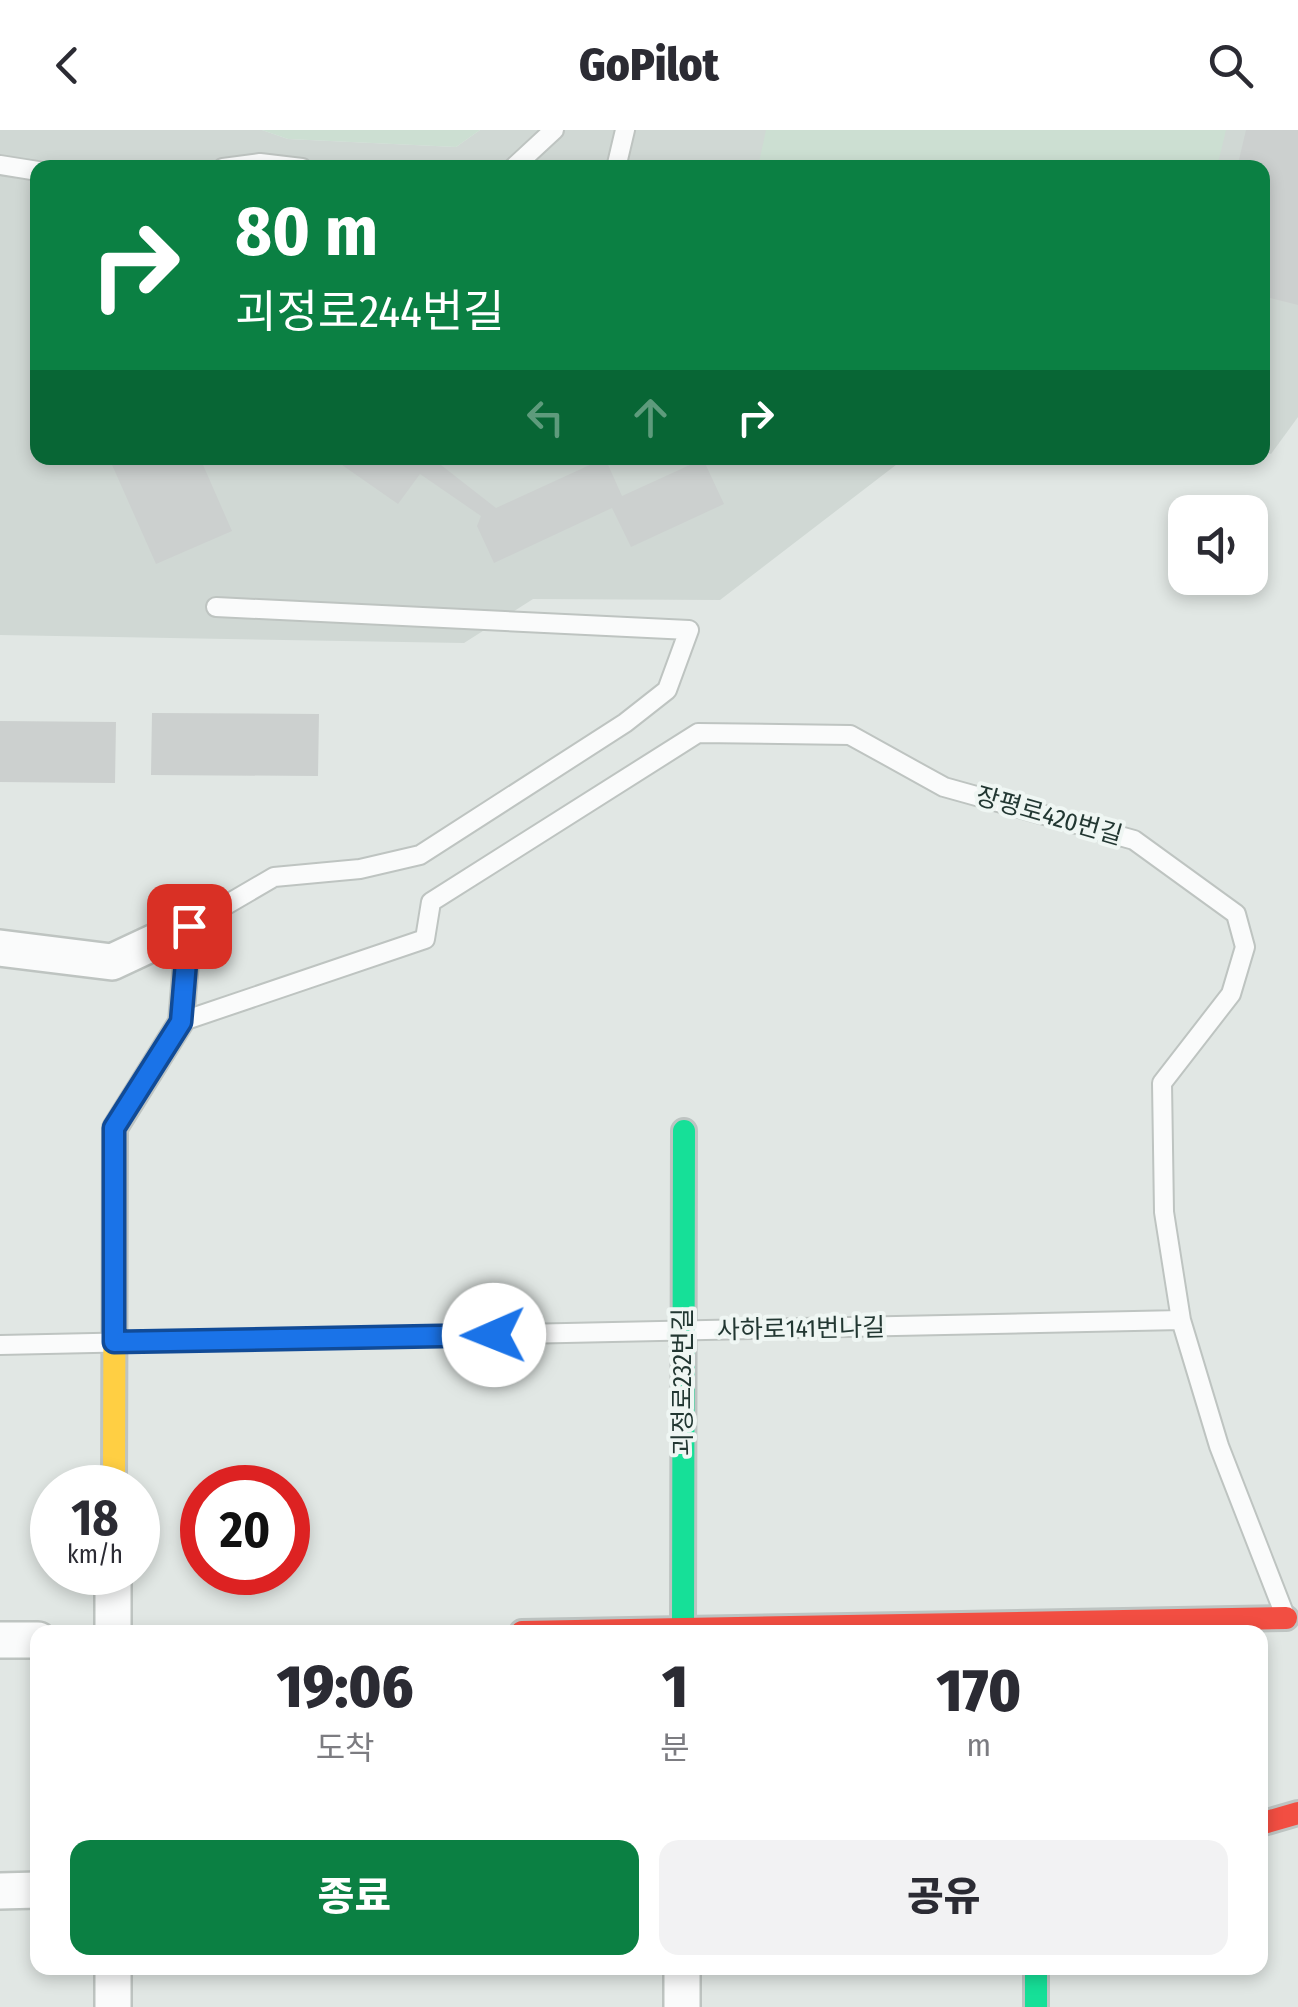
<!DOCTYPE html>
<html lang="ko">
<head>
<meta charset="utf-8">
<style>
	body { margin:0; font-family:"Fira Sans Condensed","Noto Sans KR",sans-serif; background:#f2f2f3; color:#2b2b33; height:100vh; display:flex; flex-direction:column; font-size:38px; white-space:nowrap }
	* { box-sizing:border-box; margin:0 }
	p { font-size:32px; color:#7c7c81 }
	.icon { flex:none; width:55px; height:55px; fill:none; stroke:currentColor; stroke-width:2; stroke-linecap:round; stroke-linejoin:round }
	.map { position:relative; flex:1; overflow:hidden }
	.side { position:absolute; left:30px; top:1495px; width:1238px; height:350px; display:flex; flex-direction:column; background:#fff; border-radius:20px; box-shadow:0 5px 15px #0003 }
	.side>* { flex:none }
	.top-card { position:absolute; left:30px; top:30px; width:1240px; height:305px; border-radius:20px; box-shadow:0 5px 15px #0003; background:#0b8043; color:#fff; overflow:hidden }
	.buttons { position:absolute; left:1168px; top:365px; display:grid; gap:20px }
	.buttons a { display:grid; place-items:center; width:100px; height:100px; border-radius:20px; background:#fff; box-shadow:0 5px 15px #0003; font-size:50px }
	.speed { position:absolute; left:30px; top:1335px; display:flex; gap:20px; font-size:50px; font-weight:700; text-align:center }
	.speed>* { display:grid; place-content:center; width:130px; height:130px; border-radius:50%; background:#fff; box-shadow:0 5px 15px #0003; line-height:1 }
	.speed small { font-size:25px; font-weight:400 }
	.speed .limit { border:15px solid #d22; background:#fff; color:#111 }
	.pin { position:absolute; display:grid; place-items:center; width:85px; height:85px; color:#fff; margin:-42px; border-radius:20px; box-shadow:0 5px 15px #0006 }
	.me { position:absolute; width:110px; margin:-55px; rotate:269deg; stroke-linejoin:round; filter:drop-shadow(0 0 8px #0008) }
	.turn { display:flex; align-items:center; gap:35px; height:210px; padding:0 40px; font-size:45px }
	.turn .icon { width:130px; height:130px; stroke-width:2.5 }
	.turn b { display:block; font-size:70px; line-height:85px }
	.lanes { display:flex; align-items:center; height:95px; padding:0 40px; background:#0003; justify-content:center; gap:50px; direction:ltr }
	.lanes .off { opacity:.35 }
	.eta { display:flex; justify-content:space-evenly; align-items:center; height:170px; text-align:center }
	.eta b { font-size:60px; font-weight:800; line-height:70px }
	.primary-button { display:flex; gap:20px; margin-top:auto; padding:20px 40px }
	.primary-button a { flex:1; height:115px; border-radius:20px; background:#0b8043; color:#fff; font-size:40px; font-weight:800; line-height:115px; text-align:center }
	.primary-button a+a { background:#f2f2f3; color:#2b2b33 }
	header { display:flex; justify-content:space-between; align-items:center; height:130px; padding:0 40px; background:#fff; font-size:45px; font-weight:800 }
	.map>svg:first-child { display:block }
	.built { fill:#d0d8d4 }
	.green { fill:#ccdfd2 }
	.building { fill:#ccd0cf }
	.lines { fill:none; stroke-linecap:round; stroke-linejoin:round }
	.lane-casing { stroke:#bec4c1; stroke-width:22 }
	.street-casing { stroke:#bec4c1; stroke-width:40 }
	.fast-casing { stroke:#bec4c2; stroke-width:28 }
	.slow-casing { stroke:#bec4c2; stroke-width:28 }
	.jam-casing { stroke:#bec4c2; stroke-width:28 }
	.lane { stroke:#fafbfb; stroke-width:18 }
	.street { stroke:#fafbfb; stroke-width:35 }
	.fast { stroke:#16e098; stroke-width:22 }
	.slow { stroke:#ffcf43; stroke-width:22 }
	.jam { stroke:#f24e42; stroke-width:22 }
	.route-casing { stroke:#114b97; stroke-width:25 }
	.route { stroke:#1a73e8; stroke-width:18 }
	.labels { text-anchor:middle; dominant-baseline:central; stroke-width:8; stroke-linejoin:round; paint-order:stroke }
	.street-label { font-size:25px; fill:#223732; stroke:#eff6f3 }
</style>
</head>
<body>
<header><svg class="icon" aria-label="back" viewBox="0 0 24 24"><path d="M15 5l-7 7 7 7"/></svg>GoPilot<svg class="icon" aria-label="search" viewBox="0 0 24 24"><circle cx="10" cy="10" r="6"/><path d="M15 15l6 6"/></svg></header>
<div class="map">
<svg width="1298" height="1877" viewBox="0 0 1298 1877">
	<rect width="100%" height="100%" fill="#e1e7e4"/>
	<path class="built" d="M0,0H262L288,9L456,17L480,0H1298V287L1271,324L1262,321V38H38V328H905L720,470L533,469L464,513L0,505Z"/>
	<path class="green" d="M262,0H480L456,17L288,9Z
		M766,0H1226L1217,37H758Z"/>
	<path class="building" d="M1246,0H1298V175L1262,166V38H1237Z
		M109,328H200L232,401L156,434Z
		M332,328H432L496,378L605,328L622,366L703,329L724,374L631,417L612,378L494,433L477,396L481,386L420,344L398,374Z
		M152,583L319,584L318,646L151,645Z
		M0,591L116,592L115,653L0,652Z"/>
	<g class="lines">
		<defs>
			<path id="lane" d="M0,35L38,41
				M223,38L260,33L302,38
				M513,38L554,0
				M616,38L625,0
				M190,796L274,747L360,739L420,725L625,593L667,560L689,500L216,477
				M186,890L425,809L431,772L698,603L850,605L944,657L1134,710L1236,784L1245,817L1231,864L1162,953L1164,1082L1181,1190L1219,1316L1284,1483
				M0,1215L1181,1190"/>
			<path id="street" d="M0,818L112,832L189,796
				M113,1502V1442
				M0,1510H38
				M0,1761L38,1760
				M113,1877V1838
				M682,1877V1838"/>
			<path id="fast" d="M683,1502L684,1001
				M1036,1838V1877"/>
			<path id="slow" d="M114,1358L115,998L181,892L189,796"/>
			<path id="jam" d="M522,1502L1286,1488
				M1260,1694L1298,1683"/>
		</defs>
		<use href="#lane" class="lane-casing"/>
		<use href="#street" class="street-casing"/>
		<use href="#fast" class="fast-casing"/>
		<use href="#slow" class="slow-casing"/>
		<use href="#jam" class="jam-casing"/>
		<use href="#lane" class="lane"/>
		<use href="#street" class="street"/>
		<use href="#fast" class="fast"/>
		<use href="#slow" class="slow"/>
		<use href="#jam" class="jam"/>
	</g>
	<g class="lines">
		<defs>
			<path id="route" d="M189,796L181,892L114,998V1212L494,1205"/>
		</defs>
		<use href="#route" class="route-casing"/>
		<use href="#route" class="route"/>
	</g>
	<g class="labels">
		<g class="street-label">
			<text transform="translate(1049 686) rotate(16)">장평로420번길</text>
			<text transform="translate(801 1199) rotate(-1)">사하로141번나길</text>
			<text transform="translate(683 1252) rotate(-90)">괴정로232번길</text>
		</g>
	</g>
</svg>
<div class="buttons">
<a><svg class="icon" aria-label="sound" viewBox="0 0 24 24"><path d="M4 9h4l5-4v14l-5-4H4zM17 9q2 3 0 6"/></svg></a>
</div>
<div class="speed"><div>18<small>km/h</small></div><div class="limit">20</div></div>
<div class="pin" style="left:189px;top:796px;background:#d93025"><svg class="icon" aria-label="arrive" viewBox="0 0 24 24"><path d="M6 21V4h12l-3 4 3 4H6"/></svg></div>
<svg class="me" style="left:494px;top:1205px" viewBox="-20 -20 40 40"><circle r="19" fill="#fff"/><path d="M0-13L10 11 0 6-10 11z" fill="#1a73e8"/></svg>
<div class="top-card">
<div class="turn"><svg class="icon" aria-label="right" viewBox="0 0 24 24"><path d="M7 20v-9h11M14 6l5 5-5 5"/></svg><div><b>80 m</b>괴정로244번길</div></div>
<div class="lanes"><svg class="icon off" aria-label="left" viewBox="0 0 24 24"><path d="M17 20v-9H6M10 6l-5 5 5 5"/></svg><svg class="icon off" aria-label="ahead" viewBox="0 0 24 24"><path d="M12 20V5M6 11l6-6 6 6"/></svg><svg class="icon" aria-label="right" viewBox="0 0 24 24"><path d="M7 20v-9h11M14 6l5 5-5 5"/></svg></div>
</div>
<section class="side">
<div class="eta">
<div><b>19:06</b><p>도착</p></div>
<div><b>1</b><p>분</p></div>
<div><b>170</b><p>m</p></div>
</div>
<div class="primary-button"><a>종료</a><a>공유</a></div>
</section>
</div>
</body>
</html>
